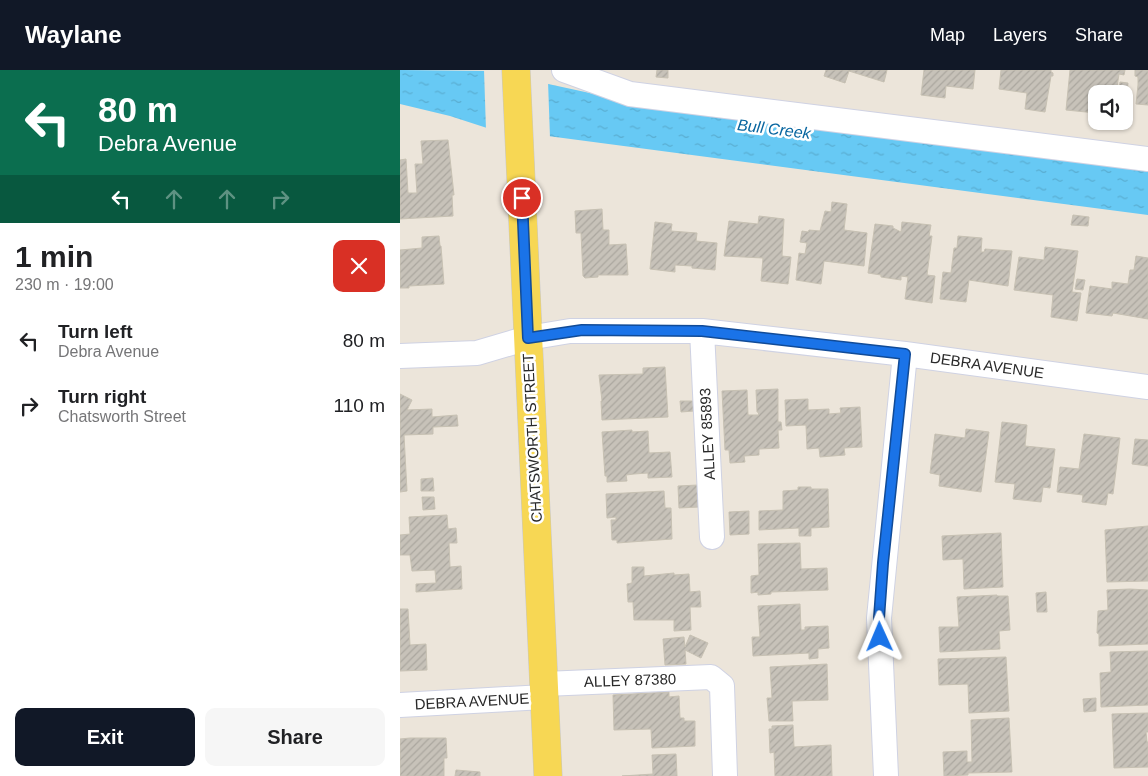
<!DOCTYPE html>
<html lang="en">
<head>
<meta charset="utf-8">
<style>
	body { margin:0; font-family:Helvetica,sans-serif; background:#f6f6f6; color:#202124; height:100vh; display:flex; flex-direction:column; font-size:19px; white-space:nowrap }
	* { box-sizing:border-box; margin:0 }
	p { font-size:16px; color:#757577 }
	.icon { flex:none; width:28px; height:28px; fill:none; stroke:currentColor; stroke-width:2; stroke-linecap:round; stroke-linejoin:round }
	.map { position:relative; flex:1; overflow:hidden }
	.sheet { display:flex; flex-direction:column; background:#fff; width:400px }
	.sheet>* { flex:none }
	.top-card { background:#0b6e4f; color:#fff; overflow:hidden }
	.tools { position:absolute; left:688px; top:15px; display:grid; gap:10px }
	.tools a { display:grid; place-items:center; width:45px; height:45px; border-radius:10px; background:#fff; box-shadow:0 1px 4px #0004; font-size:25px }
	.pin { position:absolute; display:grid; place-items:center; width:42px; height:42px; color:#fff; margin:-21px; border:2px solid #fff; border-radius:50%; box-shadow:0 1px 5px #0007 }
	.me { position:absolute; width:55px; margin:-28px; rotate:359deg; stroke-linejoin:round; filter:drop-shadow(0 0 4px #0008) }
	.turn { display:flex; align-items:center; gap:18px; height:105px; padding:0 15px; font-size:22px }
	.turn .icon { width:65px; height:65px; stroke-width:2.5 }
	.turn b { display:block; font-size:35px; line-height:42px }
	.lanes { display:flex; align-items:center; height:48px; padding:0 15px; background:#0003; justify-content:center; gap:25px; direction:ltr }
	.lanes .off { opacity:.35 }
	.round { display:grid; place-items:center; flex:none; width:52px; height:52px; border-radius:10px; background:#f6f6f6 }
	.head { display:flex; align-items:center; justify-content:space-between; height:85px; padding:0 15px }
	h1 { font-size:30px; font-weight:700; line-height:38px }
	.action { display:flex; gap:10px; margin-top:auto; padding:10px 15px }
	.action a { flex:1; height:58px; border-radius:10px; background:#111827; color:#fff; font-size:20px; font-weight:700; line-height:58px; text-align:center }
	.action a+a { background:#f6f6f6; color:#202124 }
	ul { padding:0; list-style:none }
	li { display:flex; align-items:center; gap:15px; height:65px; padding:0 15px }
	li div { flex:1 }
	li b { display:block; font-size:19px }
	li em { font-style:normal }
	header { display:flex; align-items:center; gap:30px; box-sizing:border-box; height:70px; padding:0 25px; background:#111827; color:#fff }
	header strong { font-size:24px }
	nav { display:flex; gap:28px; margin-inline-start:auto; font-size:18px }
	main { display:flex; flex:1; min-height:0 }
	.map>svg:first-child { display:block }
	.water { fill:url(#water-ripples) }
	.pier { fill:#ece5da }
	.building { fill:url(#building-hatch); stroke:#c7c1b3 }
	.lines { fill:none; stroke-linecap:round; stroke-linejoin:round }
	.minor-casing { stroke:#cfd2e3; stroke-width:26 }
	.major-casing { stroke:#c7c7c7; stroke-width:29 }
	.minor { stroke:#fff; stroke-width:24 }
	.major { stroke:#f7d754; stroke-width:28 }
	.route-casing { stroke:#114b97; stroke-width:12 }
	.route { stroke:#1a73e8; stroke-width:9 }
	.labels { text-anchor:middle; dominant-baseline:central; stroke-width:5; stroke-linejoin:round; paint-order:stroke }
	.street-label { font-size:15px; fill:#292929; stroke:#fff }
	.water-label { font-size:16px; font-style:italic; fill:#07659f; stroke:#fff }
</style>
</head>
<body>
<header>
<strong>Waylane</strong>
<nav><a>Map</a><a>Layers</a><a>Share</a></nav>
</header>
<main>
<section class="sheet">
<div class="top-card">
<div class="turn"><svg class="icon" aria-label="left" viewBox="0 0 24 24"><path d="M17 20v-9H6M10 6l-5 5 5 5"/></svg><div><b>80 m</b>Debra Avenue</div></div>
<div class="lanes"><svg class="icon" aria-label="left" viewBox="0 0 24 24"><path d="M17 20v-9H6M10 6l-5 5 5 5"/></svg><svg class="icon off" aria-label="ahead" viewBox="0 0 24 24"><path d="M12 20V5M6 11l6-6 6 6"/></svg><svg class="icon off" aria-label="ahead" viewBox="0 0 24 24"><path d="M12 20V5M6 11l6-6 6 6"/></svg><svg class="icon off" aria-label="right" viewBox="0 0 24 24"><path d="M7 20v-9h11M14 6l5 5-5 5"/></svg></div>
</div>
<div class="head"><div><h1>1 min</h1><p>230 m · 19:00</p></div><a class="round" style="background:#d93025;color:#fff"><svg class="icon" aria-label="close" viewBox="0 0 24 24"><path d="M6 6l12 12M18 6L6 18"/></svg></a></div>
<ul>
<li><svg class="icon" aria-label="left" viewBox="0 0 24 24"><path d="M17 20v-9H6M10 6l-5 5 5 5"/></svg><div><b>Turn left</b><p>Debra Avenue</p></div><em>80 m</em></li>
<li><svg class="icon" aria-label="right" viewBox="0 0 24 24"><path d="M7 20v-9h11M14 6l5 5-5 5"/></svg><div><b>Turn right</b><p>Chatsworth Street</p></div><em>110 m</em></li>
</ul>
<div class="action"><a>Exit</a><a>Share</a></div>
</section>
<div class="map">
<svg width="748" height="706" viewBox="0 0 748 706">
	<defs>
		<pattern id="water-ripples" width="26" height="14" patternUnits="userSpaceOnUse" patternTransform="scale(1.25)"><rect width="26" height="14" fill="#67c9f4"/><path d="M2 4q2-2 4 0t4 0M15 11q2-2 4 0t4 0" fill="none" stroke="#59add1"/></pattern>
		<pattern id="building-hatch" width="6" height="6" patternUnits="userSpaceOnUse" patternTransform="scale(1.25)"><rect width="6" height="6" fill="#c7c2b9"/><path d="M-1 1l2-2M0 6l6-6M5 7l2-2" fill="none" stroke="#aba79f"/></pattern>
	</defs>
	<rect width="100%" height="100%" fill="#ece5da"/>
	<path class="water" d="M0,0L89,1L222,30L748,95V145L87,58L50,46L0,34Z"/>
	<path class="pier" d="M84,0H96L148,11L150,68L86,60Z"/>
	<path class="building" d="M257,0H268V8L256,7Z
		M426,0H487L484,12L449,1L445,13L424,6Z
		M524,0H575L573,19L546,16L545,28L521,25Z
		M601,0H651V2L653,3V6H651L645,42L625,39L627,23L599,19Z
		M670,0H725L724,5L719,4L716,24H696V43L666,40Z
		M735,0H748V35L736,34L738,15V7L735,6Z
		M720,12L728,13L727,23L719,21Z
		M48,70L54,125H52L53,146L0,149V90L6,89L8,123H17L15,94H23L21,71Z
		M432,132L447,134L444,160L467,163L464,196L424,191L421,214L396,210L399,183L405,184L407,173L400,172L402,161L408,162L409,160L420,161L425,141L431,142Z
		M202,139L203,160H209V175L226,174L228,205H198V207L185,208L183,206L181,163H176L175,141Z
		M673,145L689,147L688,156L671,155Z
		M359,146L384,149L382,186L391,187L388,214L361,211L363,188L324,186L329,151L358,154Z
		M255,152L272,154L271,161L297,163L296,171L317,173L315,200L292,198V196L275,195V202L250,199Z
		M502,152L531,155L529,166H532L527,205L535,206L532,233L505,229L508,207L501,206V210L481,207V205L468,203L475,154L493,156V158L501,162Z
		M39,166L40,176H41L44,214L9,216V218H0V180L22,178V167Z
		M558,166L582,168L581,182H584L585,179L612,181L608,216L569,210L566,232L540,229L543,202L551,203L554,178H557Z
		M645,177L678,181L672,222L681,223L677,251L651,247L653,225L614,220L619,187L644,190Z
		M736,186L748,188V249L713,243L712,246L686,243L690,216L712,219V212L728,214L730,200H734Z
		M677,209L685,210L683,220L675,219Z
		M265,297L268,347L202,350L201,331H202L199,305L243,304V298Z
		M378,319V352H381L382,360H378L379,378L359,379V385L344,386L345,392L330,393L329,380H325L322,321L347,320L348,345H359L358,342H357L356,320Z
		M0,324L12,330L7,340L32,339V347L57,345L58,356L33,357V364L4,365L7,421L0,422Z
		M408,329V340L429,339V344L441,343L440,338L460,337L462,377L444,378L445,385L420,387L419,378L407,379L406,355L386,356L385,330Z
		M280,331H294V341L281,342Z
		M602,352L627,355L625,376L655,379L650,418L643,417L641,432L613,429L615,414L595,412Z
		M566,359L589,362L581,422L539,416L540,405L530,403L535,364L565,368Z
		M232,360V362L248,361L249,383L270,382L272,407L248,408V403L234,404L226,405L227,411L207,412V406H205L202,362Z
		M684,364L720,368L713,424L708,423L706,435L682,432L683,425L657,422L660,397L679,399Z
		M735,369L748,370V396L732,394Z
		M33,408L34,421H21V409Z
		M298,415L299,437L279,438L278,416Z
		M398,417H411V419H428L429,457L411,458V466H399V458L359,460V441L383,440V421L398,420Z
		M264,421L265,438H271L272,469L217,473V470H212L211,450H216V447L207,448L206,424Z
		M22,427H34L35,439L23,440Z
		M349,441V464L330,465L329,442Z
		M47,445L48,459L56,458L57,473H49L50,497L61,496L62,519L16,522V514L36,513L35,500L12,501L10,485H0V465L10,464L9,447Z
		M748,456V511L707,512L705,460Z
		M601,463L603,517L564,519L563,489L543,490L542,466Z
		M400,473L401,499L427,498L428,520L371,522V524L358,525V522L351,523V506L359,505L358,474Z
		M232,497H244V506L274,503V505L289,504L290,522L300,521L301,537H290L291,560L274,561V550H234L233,532H228L227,514L232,513Z
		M730,519L748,520V574L699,576V564L697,563L698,541L708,540L707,520Z
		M646,522L647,542H637L636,523Z
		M597,525V526H608L610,560L599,561L600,579L540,582L539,557H559L557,527Z
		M400,534L401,560H405V557L428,556L429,578L418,579V588L409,589V583L353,586L352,567H360L358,536Z
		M0,539H8L10,575L26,574L27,600L0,601Z
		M290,565L308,573L301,588L285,580L286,594L265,595L263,569L284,567L285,577Z
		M748,581V635L701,637L700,603L711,602L710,582Z
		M606,587L609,641L569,643L568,614L539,615L538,589Z
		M427,594L428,630L392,631L393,651H369L367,628H372L370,597Z
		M269,622V627L279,626L280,648H284V651H295V676L252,678L251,659L214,660L213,625Z
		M696,628V641L684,642L683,629Z
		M748,643V662H746L747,672H748V697L714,698L712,644Z
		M609,648L612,702L568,703V705L544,706L543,682L567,681V692H572L571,650Z
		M393,655L394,677L431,675L432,706H375L374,682L370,683L369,659H372V656Z
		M10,668H46L47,688H44V706H0V669Z
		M276,684L277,706H222L253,704L252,685Z
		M56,700L80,702V706H55Z"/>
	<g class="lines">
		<defs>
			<path id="minor" d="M164,0L230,24L748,89
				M302,261L312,467
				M0,286L77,283L128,268L170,261H302L505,284L748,317
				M144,614L311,607L322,616L325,706
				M0,635L144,627
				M486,706L479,548L505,284"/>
			<path id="major" d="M116,0L148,706"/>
		</defs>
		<use href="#minor" class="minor-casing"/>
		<use href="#major" class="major-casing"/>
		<use href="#minor" class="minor"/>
		<use href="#major" class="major"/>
	</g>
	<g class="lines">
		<defs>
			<path id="route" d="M122,128L128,268L182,260L302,261L505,284L483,493L479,548L480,567"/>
		</defs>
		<use href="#route" class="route-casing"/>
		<use href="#route" class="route"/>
	</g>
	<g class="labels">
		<g class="street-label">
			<text transform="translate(587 295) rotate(8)">DEBRA AVENUE</text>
			<text transform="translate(307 364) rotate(-93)">ALLEY 85893</text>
			<text transform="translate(132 368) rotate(-93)">CHATSWORTH STREET</text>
			<text transform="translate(230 610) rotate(-2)">ALLEY 87380</text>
			<text transform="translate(72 631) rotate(-3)">DEBRA AVENUE</text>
		</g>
		<g class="water-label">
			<text transform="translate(374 59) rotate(7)">Bull Creek</text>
		</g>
	</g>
</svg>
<div class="tools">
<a><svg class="icon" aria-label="sound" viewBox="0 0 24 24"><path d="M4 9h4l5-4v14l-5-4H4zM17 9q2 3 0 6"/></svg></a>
</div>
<div class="pin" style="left:122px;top:128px;background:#d93025"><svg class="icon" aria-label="arrive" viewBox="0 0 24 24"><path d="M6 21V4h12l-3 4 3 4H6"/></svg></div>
<svg class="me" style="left:480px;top:567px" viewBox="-20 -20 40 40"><path d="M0-17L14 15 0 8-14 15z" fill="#1a73e8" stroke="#fff" stroke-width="4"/></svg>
</div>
</main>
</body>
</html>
